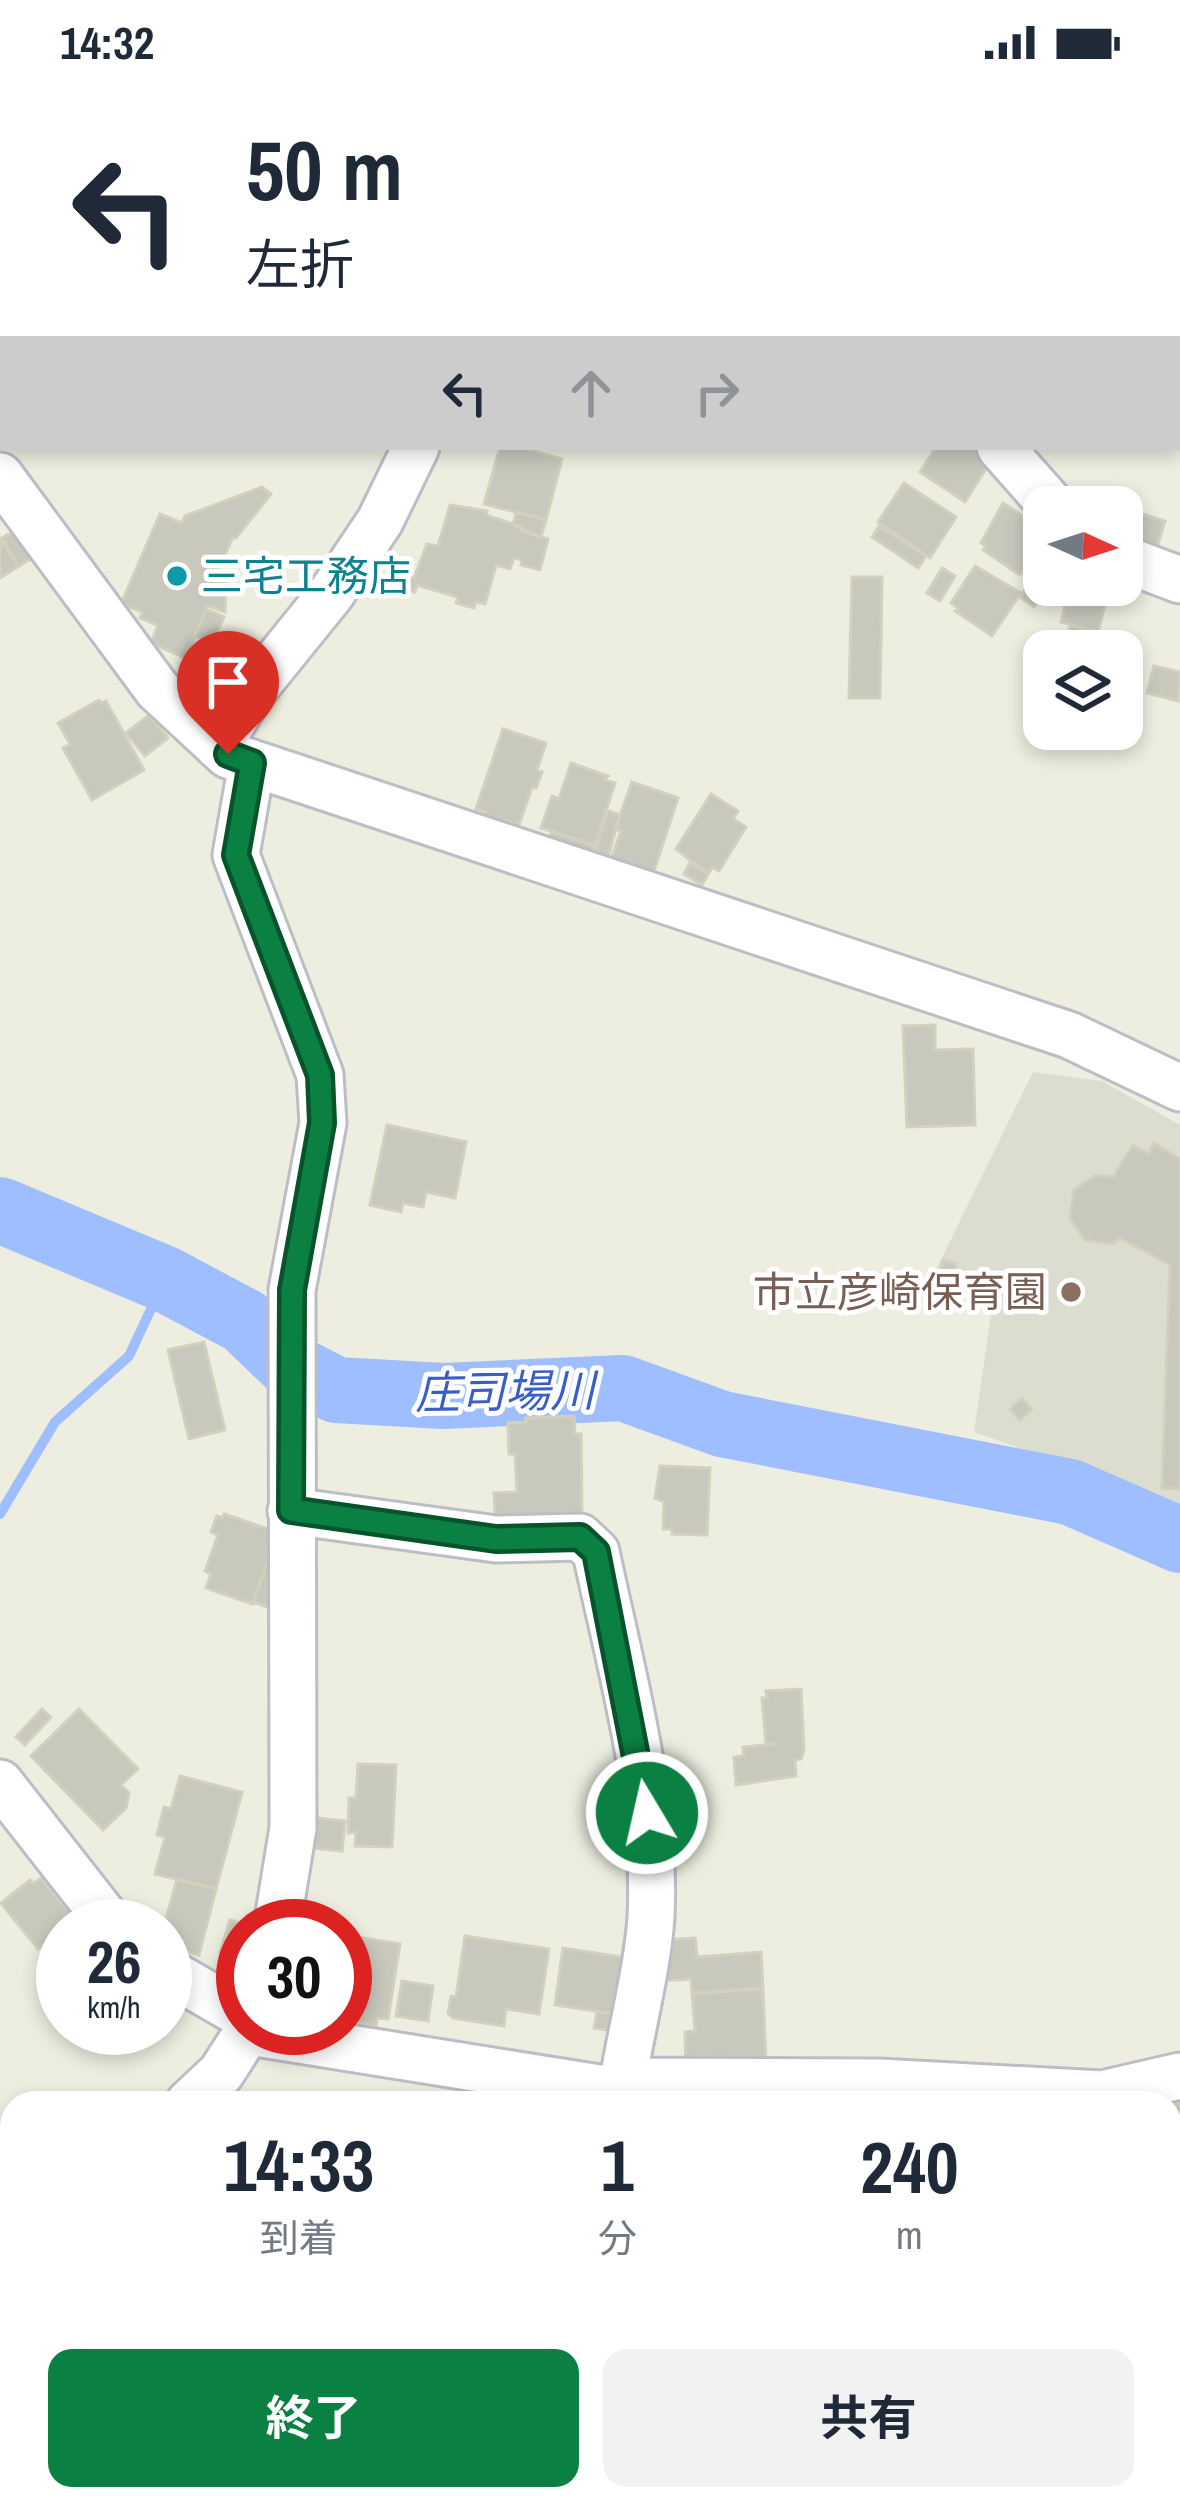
<!DOCTYPE html>
<html lang="ja">
<head>
<meta charset="utf-8">
<style>
	body { margin:0; font-family:"Archivo Narrow","Noto Sans JP",sans-serif; background:#f2f2f3; color:#1f2937; height:100vh; display:flex; flex-direction:column; font-size:45px; white-space:nowrap }
	* { box-sizing:border-box; margin:0 }
	p { font-size:39px; color:#747a83 }
	.icon { flex:none; width:66px; height:66px; fill:none; stroke:currentColor; stroke-width:2; stroke-linecap:round; stroke-linejoin:round }
	.map { position:relative; flex:1; overflow:hidden }
	.side { position:absolute; left:0px; top:2007px; width:1182px; height:420px; display:flex; flex-direction:column; background:#fff; border-radius:36px 36px 0 0; box-shadow:0 6px 18px #0003 }
	.side>* { flex:none }
	.hud { position:absolute; left:0px; top:0px; width:1182px; height:366px; box-shadow:0 6px 18px #0003; background:#fff; color:#1f2937; overflow:hidden }
	.needle { width:78px; rotate:93deg }
	.tools { position:absolute; left:1023px; top:402px; display:grid; gap:24px }
	.tools a { display:grid; place-items:center; width:120px; height:120px; border-radius:24px; background:#fff; box-shadow:0 6px 18px #0003; font-size:60px }
	.speed { position:absolute; left:36px; top:1815px; display:flex; gap:24px; font-size:60px; font-weight:700; text-align:center }
	.speed>* { display:grid; place-content:center; width:156px; height:156px; border-radius:50%; background:#fff; box-shadow:0 6px 18px #0003; line-height:1 }
	.speed small { font-size:30px; font-weight:400 }
	.speed .limit { border:18px solid #d22; background:#fff; color:#111 }
	.pin { position:absolute; display:grid; place-items:center; width:102px; height:102px; color:#fff; margin:-123px -51px; border-radius:50% 50% 50% 0; rotate:-45deg; box-shadow:0 0 12px #0007 }
	.pin .icon { rotate:45deg }
	.me { position:absolute; width:132px; margin:-66px; rotate:351deg; stroke-linejoin:round; filter:drop-shadow(0 0 9px #0008) }
	.turn { display:flex; align-items:center; gap:42px; height:252px; padding:0 48px; font-size:54px }
	.turn .icon { width:156px; height:156px; stroke-width:2.5 }
	.turn b { display:block; font-size:84px; line-height:102px }
	.lanes { display:flex; align-items:center; height:114px; padding:0 48px; background:#0003; justify-content:center; gap:60px; direction:ltr }
	.lanes .off { opacity:.35 }
	.eta { display:flex; justify-content:space-evenly; align-items:center; height:204px; text-align:center }
	.eta b { font-size:72px; font-weight:700; line-height:84px }
	.primary-button { display:flex; gap:24px; margin-top:auto; padding:24px 48px }
	.primary-button a { flex:1; height:138px; border-radius:24px; background:#0b8043; color:#fff; font-size:48px; font-weight:700; line-height:138px; text-align:center }
	.primary-button a+a { background:#f2f2f3; color:#1f2937 }
	.status { display:flex; justify-content:space-between; align-items:center; height:84px; padding:0 60px; background:#fff; direction:ltr }
	.status svg { height:33px; fill:currentColor }
	.map>svg:first-child { display:block }
	.education { fill:#ddddcf }
	.lines { fill:none; stroke-linecap:round; stroke-linejoin:round }
	.stream { stroke:#9ebeff; stroke-width:10 }
	.river { stroke:#9ebeff; stroke-width:66 }
	.building { fill:#c8c8bd; stroke:#d2d1be; stroke-width:3 }
	.minor-casing { stroke:#bdbec5; stroke-width:51 }
	.minor { stroke:#fff; stroke-width:45 }
	.route-casing { stroke:#07532c; stroke-width:30 }
	.route { stroke:#0b8043; stroke-width:21 }
	.culture-dot { fill:#0f9aa8; stroke:#fff; stroke-width:4.5 }
	.education-dot { fill:#8d6e63; stroke:#fff; stroke-width:4.5 }
	.labels { text-anchor:middle; dominant-baseline:central; stroke-width:10; stroke-linejoin:round; paint-order:stroke }
	.culture-label { font-size:42px; fill:#0d838f; stroke:#fff; text-anchor:start }
	.education-label { font-size:42px; fill:#785e54; stroke:#fff; text-anchor:end }
	.water-label { font-size:45px; font-style:italic; fill:#395eca; stroke:#fff }
</style>
</head>
<body>
<div class="status"><b>14:32</b><svg viewBox="0 0 49 12"><path d="M0 12V9h3v3zM5 12V6h3v6zM10 12V3h3v9zM15 12V0h3v12zM26 1h20v11H26zM47 4h2v5h-2z"/></svg></div>
<div class="map">
<svg width="1180" height="2427" viewBox="0 0 1180 2427">
	<rect width="100%" height="100%" fill="#edede0"/>
	<path class="education" d="M1033,988L1102,997L1180,1041V1431L1128,1402L974,1348L992,1224L933,1192Z"/>
	<g class="lines">
		<path class="stream" d="M0,1430L55,1338L129,1272L165,1195"/>
		<path class="river" d="M0,1126L165,1195L244,1237L292,1283L336,1306L443,1312L623,1304L722,1340L1070,1408L1180,1456"/>
	</g>
	<path class="building" d="M577,0H682L577,3Z
		M500,363H519L562,375L546,436L484,420Z
		M936,363H971L985,372L982,376L989,380L965,418L920,388Z
		M904,399L956,433L930,474L878,438Z
		M262,403L271,410L236,454L233,453L218,486L222,488L220,496L226,498L225,528L208,522L185,574L151,559L158,541L140,534L143,528L121,520L160,430L182,439L185,432Z
		M1003,419L1044,446V456L1020,491L983,466L986,462L981,459Z
		M450,421L487,427L486,431L522,443L521,447L548,455L540,486L521,481L522,476L514,474L510,485L496,481L485,520L476,518L474,524L456,519L458,513L417,501L415,508L386,501L389,488L414,494L427,460L438,462Z
		M516,428L546,436L541,453L513,441Z
		M1136,428L1165,437L1156,467L1127,458Z
		M23,442L40,469L19,482L2,454Z
		M879,442L926,472L918,484L872,453Z
		M0,455L19,482L0,494Z
		M975,482L1021,509L992,552L955,527L958,524L951,519Z
		M942,484L955,492L940,517L927,509Z
		M852,493H882L880,614H849Z
		M1030,499L1044,509L1034,523L1020,513Z
		M1070,501H1110L1098,548L1061,538Z
		M206,525L224,533L212,559L195,551Z
		M1071,541L1088,546L1083,566L1066,553Z
		M1154,582L1180,588L1178,617L1147,609Z
		M99,616L101,619L106,617L144,686L92,716L63,664L70,660L58,639Z
		M149,631L168,654L145,672L126,649Z
		M503,645L546,659L537,686L542,688L536,704L532,703L519,741L505,736L503,743L483,737L486,728L476,725Z
		M571,679L608,692L605,696L615,699L595,761L541,744L552,712L559,715Z
		M632,698L678,714L652,793L610,778L621,747L615,745Z
		M711,710L738,727L733,735L746,743L719,787L713,783L708,790L676,765Z
		M608,727L620,731L607,776L594,771Z
		M552,747L595,762L590,774L548,759Z
		M690,779L708,790L702,801L684,790Z
		M935,941V966L973,965L975,1041L907,1043L903,942Z
		M387,1041L466,1058L455,1114L426,1108L423,1123L403,1119L401,1128L370,1121Z
		M1154,1059L1180,1075V1405L1162,1404L1170,1181L1120,1154L1113,1160L1085,1156L1070,1134L1074,1106L1096,1091L1113,1093L1133,1061L1148,1070Z
		M944,1176L956,1180L950,1199L937,1196Z
		M204,1258L225,1346L189,1355L168,1266Z
		M1022,1314L1032,1325L1020,1336L1010,1325Z
		M574,1332L575,1350H581L582,1430L559,1432L496,1448L494,1409L517,1408L515,1370H509L508,1339L526,1338V1334Z
		M660,1382L710,1384L707,1451L672,1450V1445H663L664,1418L655,1414Z
		M224,1430L274,1447L269,1461L273,1463L253,1520L206,1504L211,1490L205,1487L218,1451L211,1448L217,1432L222,1434Z
		M267,1479L277,1482L276,1526L253,1518Z
		M801,1605L804,1666L801,1675L795,1676L796,1692L736,1701L734,1673L744,1672L743,1663L776,1660L766,1659L762,1614H767L766,1607Z
		M42,1625L51,1633L25,1661L16,1653Z
		M79,1625L138,1685L121,1701L129,1709L126,1724L103,1746L31,1672Z
		M358,1680L396,1681L392,1763L355,1762L356,1748L348,1749L349,1714H356Z
		M180,1692L242,1708L216,1805L155,1790L165,1753L157,1751L164,1723L171,1725Z
		M317,1734L345,1737L342,1767L313,1764Z
		M41,1794L75,1836L38,1865L1,1819L30,1796L33,1800Z
		M177,1795L216,1805L199,1871L165,1862L164,1842Z
		M230,1836L250,1842H243V1875L220,1868Z
		M345,1851L400,1860L388,1935L377,1934L376,1941L345,1936Z
		M465,1852L549,1865L539,1930L506,1925L504,1942L453,1934L448,1929L451,1912L456,1913Z
		M695,1854L697,1873L761,1868L763,1904L692,1909L691,1895L661,1897L662,1856Z
		M563,1864L621,1873L620,1877L629,1879L622,1931L555,1921Z
		M402,1897L433,1902L428,1937L396,1932Z
		M763,1905L766,1984L686,1988L685,1948L695,1947L692,1910Z
		M597,1928L621,1931L619,1948L594,1944Z
		M293,2011L340,2017V2019H292Z
		M1180,2020V2052L1170,2054V2022Z
		M12,2052V2118L0,2119V2053Z
		M1180,2094V2133L1171,2134L1170,2096Z
		M12,2119V2150L0,2151V2120Z
		M12,2159V2184L0,2186V2160Z
		M12,2184V2243L4,2244L0,2186Z
		M12,2386V2415H51L52,2427H4L2,2388Z
		M161,2415H211L210,2427H159Z
		M521,2415H554L553,2427H520Z
		M656,2415H708L707,2427H652Z
		M741,2415H800V2427H753L741,2424Z
		M841,2415H882L881,2427H841Z
		M1060,2415L1084,2417L1082,2427H1038L1039,2416L1060,2419Z
		M919,2417L966,2419V2427H919Z"/>
	<g class="lines">
		<defs>
			<path id="minor" d="M270,0L272,3
				M769,0L772,3
				M547,3L549,0
				M1000,363L1053,423
				M0,392L157,605L228,671L1069,951L1180,1004
				M1122,474L1180,496
				M218,662L250,610L331,510L380,437L416,363
				M252,679L236,771L320,991L323,1039L292,1206L293,1744L277,1842
				M0,1699L112,1842
				M165,1886L243,1931
				M249,1948L618,2007L623,1997C631,1947 648,1882 651,1833C657,1710 621,1587 596,1468L580,1453L496,1455L291,1427
				M623,1997L879,1998L1102,2010L1180,1992
				M189,2019L221,1989L250,1944
				M0,2301L12,2303
				M1170,2402H1180
				M131,2427L136,2415
				M724,2427L725,2415
				M993,2427L994,2415"/>
		</defs>
		<use href="#minor" class="minor-casing"/>
		<use href="#minor" class="minor"/>
	</g>
	<g class="lines">
		<defs>
			<path id="route" d="M228,670L252,679L236,771L320,991L322,1039L292,1206L291,1426L496,1455L580,1453L596,1468L647,1729"/>
		</defs>
		<use href="#route" class="route-casing"/>
		<use href="#route" class="route"/>
	</g>
	<circle class="culture-dot" cx="177" cy="492" r="12"/>
	<circle class="education-dot" cx="1071" cy="1208" r="12"/>
	<g class="labels">
		<g class="culture-label">
			<text x="201" y="492">三宅工務店</text>
		</g>
		<g class="education-label">
			<text x="1047" y="1208">市立彦崎保育園</text>
		</g>
		<g class="water-label">
			<text transform="translate(505 1307) rotate(-1)">庄司場川</text>
		</g>
	</g>
</svg>
<div class="tools">
<a><svg class="needle" viewBox="-14 -14 28 28"><path d="M0-13l5 13h-10z" fill="#e53935"/><path d="M0 13l5-13h-10z" fill="#747a83"/></svg></a>
<a><svg class="icon" aria-label="layers" viewBox="0 0 24 24"><path d="M12 4l9 5-9 5-9-5zM3 14l9 5 9-5"/></svg></a>
</div>
<div class="speed"><div>26<small>km/h</small></div><div class="limit">30</div></div>
<div class="pin" style="left:228px;top:670px;background:#d93025"><svg class="icon" aria-label="arrive" viewBox="0 0 24 24"><path d="M6 21V4h12l-3 4 3 4H6"/></svg></div>
<svg class="me" style="left:647px;top:1729px" viewBox="-20 -20 40 40"><circle r="17" fill="#0b8043" stroke="#fff" stroke-width="3"/><path d="M0-11L8 9 0 5-8 9z" fill="#fff"/></svg>
<div class="hud">
<div class="turn"><svg class="icon" aria-label="left" viewBox="0 0 24 24"><path d="M17 20v-9H6M10 6l-5 5 5 5"/></svg><div><b>50 m</b>左折</div></div>
<div class="lanes"><svg class="icon" aria-label="left" viewBox="0 0 24 24"><path d="M17 20v-9H6M10 6l-5 5 5 5"/></svg><svg class="icon off" aria-label="ahead" viewBox="0 0 24 24"><path d="M12 20V5M6 11l6-6 6 6"/></svg><svg class="icon off" aria-label="right" viewBox="0 0 24 24"><path d="M7 20v-9h11M14 6l5 5-5 5"/></svg></div>
</div>
<section class="side">
<div class="eta">
<div><b>14:33</b><p>到着</p></div>
<div><b>1</b><p>分</p></div>
<div><b>240</b><p>m</p></div>
</div>
<div class="primary-button"><a>終了</a><a>共有</a></div>
</section>
</div>
</body>
</html>
